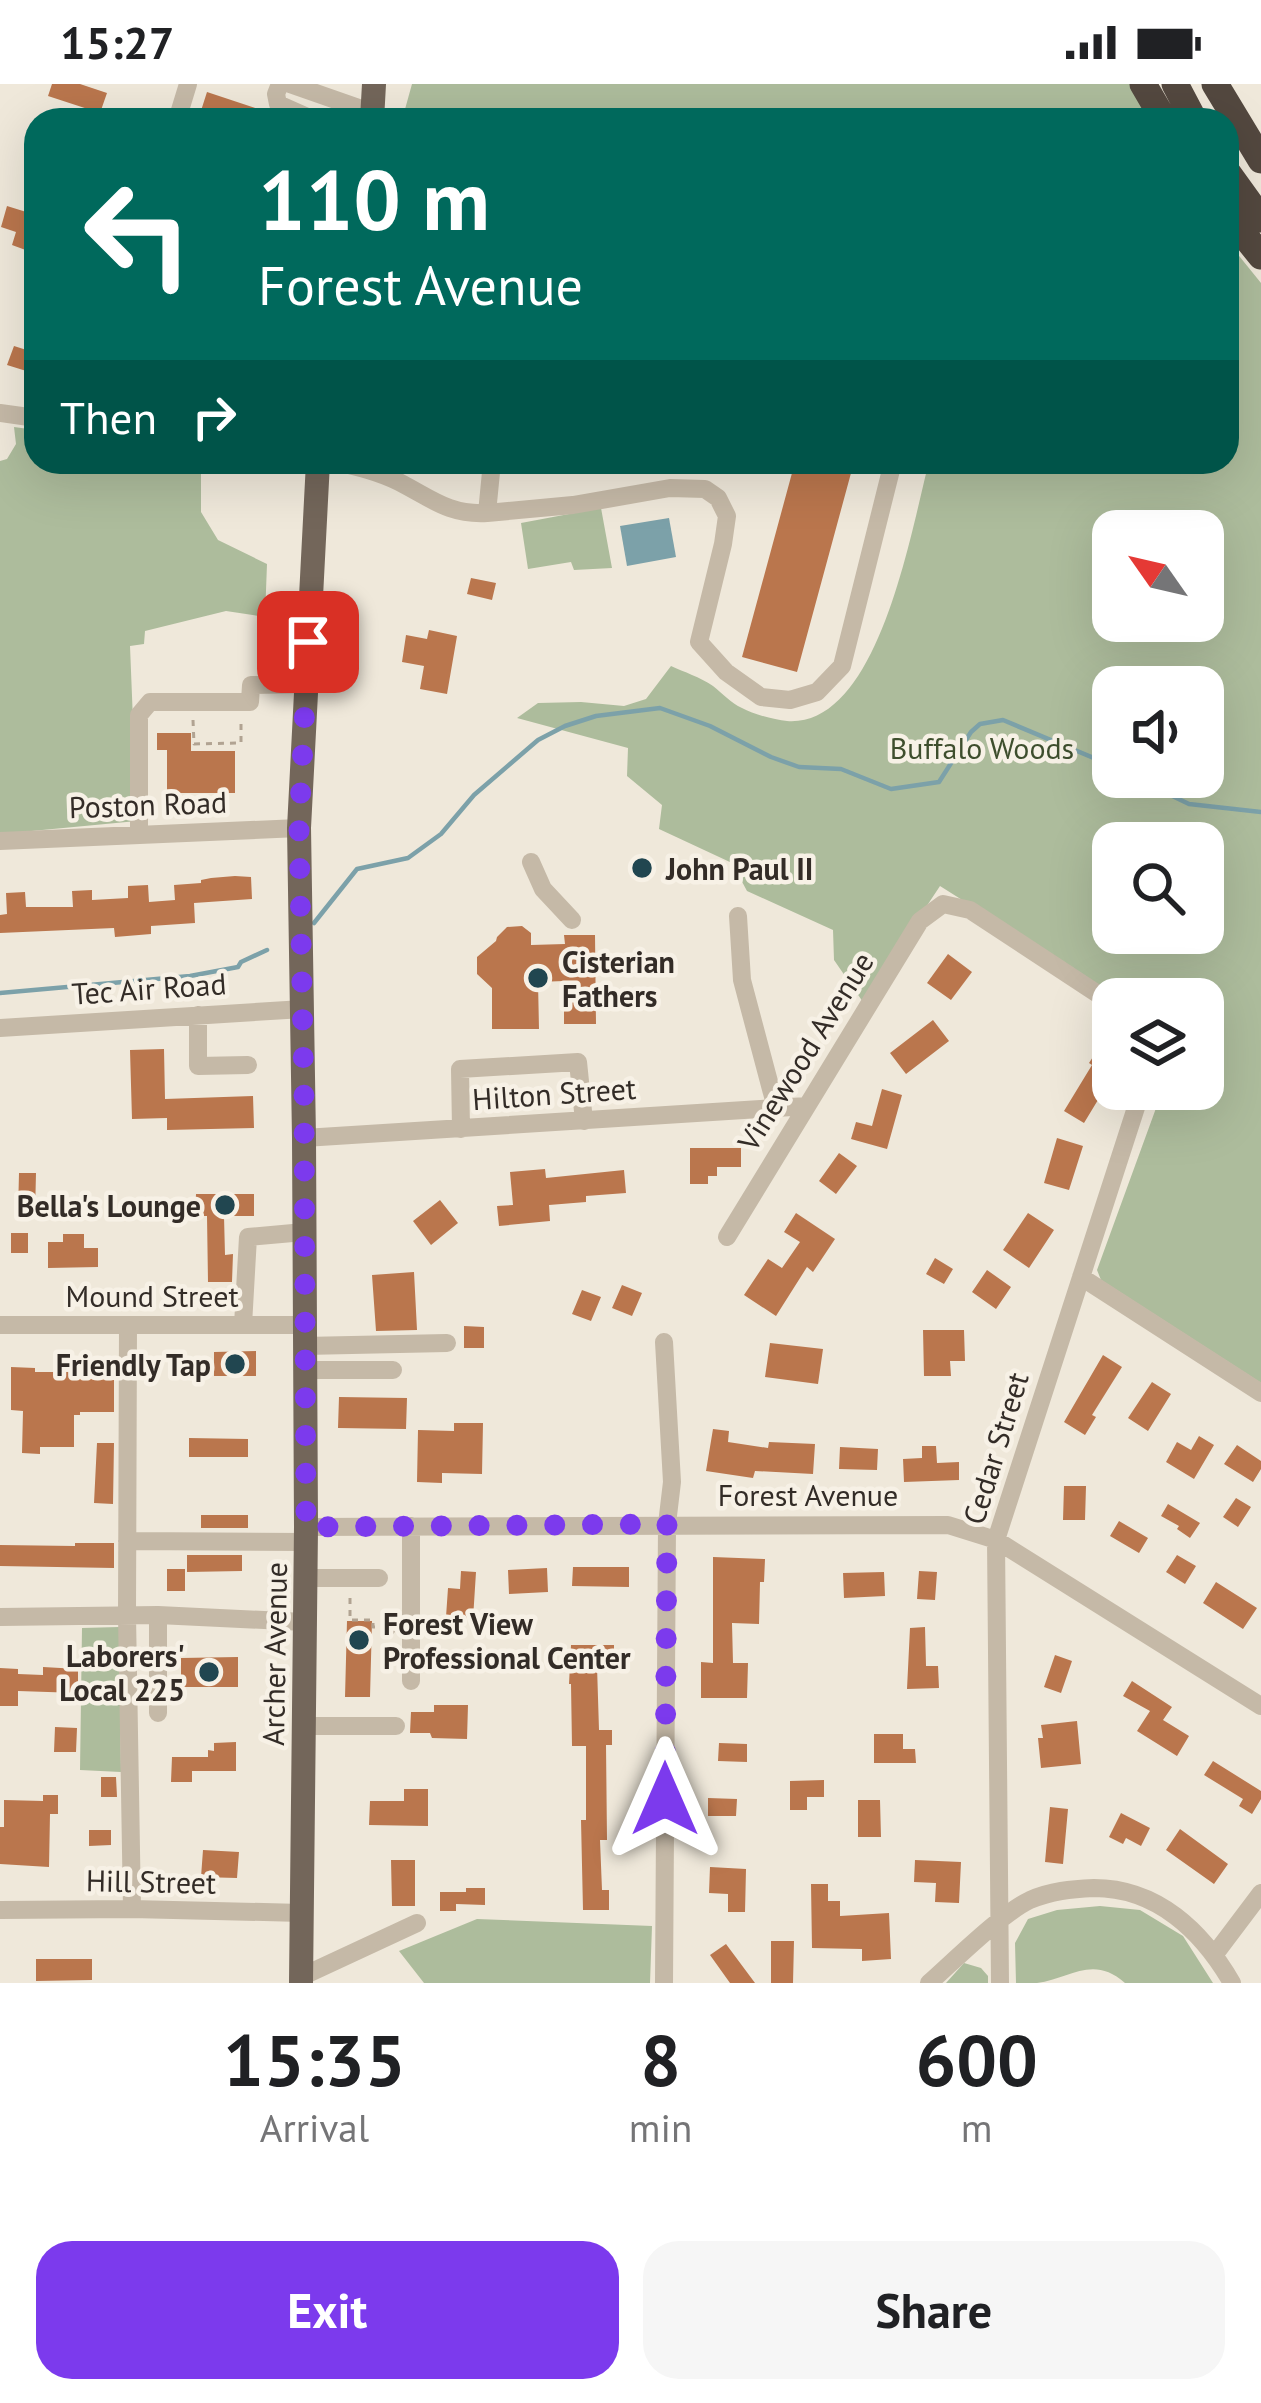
<!DOCTYPE html>
<html lang="en">
<head>
<meta charset="utf-8">
<style>
	body { margin:0; font-family:"PT Sans",sans-serif; background:#f6f6f6; color:#202124; height:100vh; display:flex; flex-direction:column; font-size:45px; white-space:nowrap }
	* { box-sizing:border-box; margin:0 }
	p { font-size:39px; color:#757577 }
	.icon { flex:none; width:66px; height:66px; fill:none; stroke:currentColor; stroke-width:2; stroke-linecap:round; stroke-linejoin:round }
	.map { position:relative; height:1899px; overflow:hidden }
	.sheet { display:flex; flex-direction:column; background:#fff; flex:1 }
	.sheet>* { flex:none }
	.guide { position:absolute; left:24px; top:24px; width:1215px; height:366px; border-radius:36px; box-shadow:0 12px 48px #0002; background:#00695c; color:#fff; overflow:hidden }
	.needle { width:78px; rotate:304deg }
	.controls { position:absolute; left:1092px; top:426px; display:grid; gap:24px }
	.controls a { display:grid; place-items:center; width:132px; height:132px; border-radius:24px; background:#fff; box-shadow:0 12px 48px #0002; font-size:60px }
	.pin { position:absolute; display:grid; place-items:center; width:102px; height:102px; color:#fff; margin:-51px; border-radius:24px; box-shadow:0 6px 18px #0006 }
	.me { position:absolute; width:132px; margin:-66px; rotate:0deg; stroke-linejoin:round; filter:drop-shadow(0 0 9px #0008) }
	.turn { display:flex; align-items:center; gap:42px; height:252px; padding:0 36px; font-size:54px }
	.turn .icon { width:156px; height:156px; stroke-width:2.5 }
	.turn b { display:block; font-size:84px; line-height:102px }
	.then { display:flex; align-items:center; height:114px; padding:0 36px; background:#0003; gap:24px; font-size:45px }
	.eta { display:flex; justify-content:space-evenly; align-items:center; height:204px; text-align:center }
	.eta b { font-size:72px; font-weight:600; line-height:84px }
	.action { display:flex; gap:24px; margin-top:auto; padding:24px 36px }
	.action a { flex:1; height:138px; border-radius:36px; background:#7c3aed; color:#fff; font-size:48px; font-weight:600; line-height:138px; text-align:center }
	.action a+a { background:#f6f6f6; color:#202124 }
	.status { display:flex; justify-content:space-between; align-items:center; height:84px; padding:0 60px; background:#fff; direction:ltr }
	.status svg { height:33px; fill:currentColor }
	.map>svg:first-child { display:block }
	.green { fill:#adbc9c; fill-rule:evenodd }
	.water { fill:#7ca1a9 }
	.lines { fill:none; stroke-linecap:round; stroke-linejoin:round }
	.stream { stroke:#7ca1a9; stroke-width:4.5 }
	.building { fill:#ba764d }
	.path { stroke:#b1a392; stroke-width:3; stroke-dasharray:6 6; stroke-linecap:butt }
	.minor { stroke:#c5b9a7; stroke-width:18 }
	.major { stroke:#73665a; stroke-width:24 }
	.highway { stroke:#53483f; stroke-width:27 }
	.route { stroke:#7c3aed; stroke-width:21; stroke-dasharray:0 37.8 }
	.poi-dot { fill:#214650; stroke:#f7f1e6; stroke-width:4.5 }
	.labels { text-anchor:middle; dominant-baseline:central; stroke-width:9; stroke-linejoin:round; paint-order:stroke }
	.park-label { font-size:30px; fill:#3e4e2d; stroke:#f7f1e6 }
	.street-label { font-size:30px; fill:#332c27; stroke:#f7f1e6 }
	.poi-label { font-size:30px; font-weight:bold; fill:#332c27; stroke:#f7f1e6; text-anchor:start }
</style>
</head>
<body>
<div class="status"><b>15:27</b><svg viewBox="0 0 49 12"><path d="M0 12V9h3v3zM5 12V6h3v6zM10 12V3h3v9zM15 12V0h3v12zM26 1h20v11H26zM47 4h2v5h-2z"/></svg></div>
<div class="map">
<svg width="1261" height="1899" viewBox="0 0 1261 1899">
	<rect width="100%" height="100%" fill="#efe8da"/>
	<path class="green" d="M412,0H1136L1155,36H402Z
		M1227,157L1261,199V1299L1101,1196L1097,1186L1163,1005H1203V915H1119L940,802L863,918L834,876L833,846L747,807L732,779L659,745L662,721L627,692L628,664L517,634L538,619L581,618L624,622L646,615L671,582C684,588 700,593 713,602C722,609 731,619 742,624C753,630 774,636 787,637C879,644 911,445 929,378H1227ZM1113,447H1203V537H1113ZM1113,603H1203V693H1113ZM1113,759H1203V849H1113Z
		M14,343L36,346V378H201V428L218,456L267,480L265,533L226,527L145,547L144,560L130,562L137,737L0,750V377L7,375L16,360Z
		M601,424L612,484L574,486L571,478L528,485L521,439Z
		M119,1543L121,1688L80,1686L82,1544Z
		M1100,1822L1140,1826L1183,1852L1213,1899H1125C1093,1870 1069,1895 1037,1899C1030,1899 1023,1899 1016,1899L1015,1859L1028,1835L1057,1826Z
		M477,1835L652,1842L650,1899H424L399,1867Z
		M964,1879L981,1884L988,1892V1899H946Z"/>
	<path class="water" d="M669,434L676,473L627,482L620,442Z"/>
	<g class="lines">
		<path class="stream" d="M1133,693L1189,720L1261,728
			M314,839L357,785L408,774L441,750L474,711L538,656L565,642L596,632L660,624L710,642L771,673L799,683L841,685L891,705L939,698L971,648L980,640L1003,636L1113,682
			M0,909L190,892L238,883L241,878L267,866"/>
	</g>
	<path class="building" d="M52,0H80L107,9L100,29L48,12Z
		M207,8L267,28L281,36H198Z
		M7,122L36,131V152L31,168L12,161L16,148L1,143Z
		M14,262L36,269V290L7,281Z
		M795,378H854L797,588L742,573Z
		M471,494L496,499L492,516L467,510Z
		M429,546L457,552L447,610L420,605L424,582L402,578L406,551L427,555Z
		M157,649H191V667H235V709H167V666H157Z
		M235,792L251,793L252,815L194,819L195,839L151,842V850L115,853L114,844L0,849V831L7,830L6,809L25,808L26,823H73L72,807L92,806V816L128,814V802L148,801L149,818L175,816L174,801L201,799V796L211,794Z
		M522,842L531,849V861L565,860L564,851H595L596,940H564V897L538,898L539,945H492V904L477,890V873L496,857L497,853L507,843Z
		M948,870L972,888L951,916L927,899Z
		M933,936L949,957L906,990L890,969Z
		M1113,942V978L1097,1002L1104,1006L1084,1039L1064,1027L1092,981L1089,979Z
		M164,965L165,1015L253,1012L254,1044L167,1046V1034L132,1035L130,966Z
		M882,1005L902,1011L887,1065L851,1055L856,1038L872,1042Z
		M1057,1054L1083,1062L1069,1106L1044,1099Z
		M690,1064H741V1083H717V1092H708V1100H690Z
		M839,1069L857,1082L836,1110L819,1097Z
		M545,1085L546,1094L624,1086L626,1109L586,1112V1118L549,1121L550,1137L499,1142L497,1122L513,1121L510,1088Z
		M19,1089H36L35,1130L18,1129Z
		M196,1110H254V1132H224L225,1171L233,1170L232,1198H208L207,1132H195Z
		M440,1116L458,1139L431,1161L413,1137Z
		M796,1129L835,1155L813,1188L807,1183L776,1232L744,1211L768,1175L782,1184L800,1158L784,1148Z
		M1028,1129L1054,1146L1029,1184L1003,1166Z
		M11,1149H28V1169H11Z
		M63,1150H84V1164H98V1183L48,1184V1158H63Z
		M935,1174L953,1185L944,1200L926,1190Z
		M987,1186L1011,1203L996,1225L972,1208Z
		M414,1188L417,1246L376,1247L372,1191Z
		M622,1201L642,1209L632,1232L612,1224Z
		M582,1206L601,1213L591,1237L572,1230Z
		M464,1242L484,1243V1264H464Z
		M923,1246H964L965,1277H950L951,1292H924Z
		M770,1259L823,1265L818,1300L765,1293Z
		M256,1267V1292H214V1268Z
		M1103,1271L1122,1283L1092,1331L1096,1333L1085,1351L1064,1338Z
		M11,1283L35,1284V1288H94V1284L114,1285V1328H80V1331H74V1363H40V1370L22,1369L23,1327L11,1326Z
		M1152,1298L1171,1310L1148,1347L1128,1334Z
		M339,1313L407,1314L406,1345L338,1344Z
		M454,1339H483L482,1390L442,1389V1399L417,1398L418,1346L454,1347Z
		M713,1345L729,1347L728,1358L768,1364L769,1358L815,1360L813,1390L755,1387L753,1394L706,1387Z
		M1199,1352L1214,1361L1194,1395L1166,1378L1177,1358L1191,1366Z
		M189,1354L248,1355V1373H189Z
		M97,1359H114L113,1420L94,1419Z
		M1237,1361L1261,1377V1385L1253,1398L1224,1380Z
		M922,1362H936L937,1379L959,1378V1396L904,1398L903,1375L922,1374Z
		M840,1363L878,1365L877,1386L839,1385Z
		M1064,1402H1086L1085,1436H1063Z
		M1236,1414L1251,1423L1238,1443L1223,1433Z
		M1168,1420L1200,1439L1190,1454L1177,1445L1179,1442L1161,1432Z
		M201,1431H248V1444H201Z
		M1119,1437L1148,1454L1139,1469L1110,1452Z
		M75,1459H114V1484L0,1482V1461L75,1462Z
		M187,1471H242V1487L187,1488Z
		M1177,1471L1196,1482L1185,1500L1166,1488Z
		M713,1473L765,1475L764,1498H760L759,1540L732,1539L733,1579H748L747,1614H701V1578L713,1579Z
		M573,1483H629V1503L572,1502Z
		M547,1484L548,1508L509,1510L508,1486Z
		M167,1485H185V1507H167Z
		M461,1487L476,1488L473,1535L446,1533L448,1504L460,1505Z
		M919,1487L937,1488L935,1516L917,1515Z
		M884,1488L885,1512L844,1514L843,1489Z
		M1216,1498L1257,1524L1243,1545L1203,1519Z
		M347,1537H372L370,1613H345Z
		M925,1543L926,1582H938L939,1604L907,1605L910,1544Z
		M571,1561H614V1583L597,1582L599,1646H612V1661H606L607,1756H600L602,1806H609V1826H583L581,1736H586V1662H572L571,1600H569Z
		M1055,1571L1072,1577L1061,1609L1044,1603Z
		M238,1573V1603H181V1574Z
		M43,1583L78,1585V1609L18,1607V1622H0V1584L18,1585V1590L43,1591Z
		M1132,1597L1172,1623L1163,1636L1189,1652L1177,1672L1137,1647L1150,1627L1123,1612Z
		M434,1621H468L467,1655L432,1654L430,1649H410L411,1628H434Z
		M1077,1637L1081,1680L1041,1684L1038,1654H1043L1041,1641Z
		M55,1643L77,1644L76,1668H54Z
		M874,1650H903V1665H915L916,1679H874Z
		M236,1658V1687H192V1698H171L172,1673H208V1666L214,1667V1659Z
		M719,1659L747,1660V1678L718,1677Z
		M1213,1677L1261,1707V1715L1252,1730L1239,1722L1243,1715L1204,1691Z
		M101,1693H116L117,1713H101Z
		M824,1696V1713H807V1726H790V1697Z
		M404,1705H428V1742L369,1741L370,1717H404Z
		M43,1711H58V1730H50L49,1783L0,1780V1743H4V1716L43,1717Z
		M708,1714L737,1715L736,1732H708Z
		M858,1716H880L881,1753H858Z
		M1050,1723L1068,1725L1063,1780L1045,1778Z
		M1121,1729L1150,1744L1141,1762L1126,1754L1123,1760L1109,1753Z
		M1180,1745L1228,1780L1214,1800L1166,1766Z
		M89,1746H111V1761L89,1762Z
		M203,1766L239,1768L237,1794L201,1793Z
		M391,1776H415V1822H392Z
		M915,1776L961,1778L959,1819L935,1818L936,1799L914,1798Z
		M710,1783L746,1785L745,1828H728V1810L709,1809Z
		M811,1800H828V1817H840V1832L889,1829L891,1875L862,1877V1865L812,1864Z
		M466,1804H485V1821L456,1820V1827H440V1808H466Z
		M771,1857H794L793,1899H771Z
		M726,1860L755,1899H730L710,1871Z
		M36,1875H92V1896L36,1897Z"/>
	<g class="lines">
		<path class="path" d="M193,636L194,660L241,659V638
			M350,1514V1536H373V1543H387L394,1549"/>
		<path class="minor" d="M280,0L276,10L278,20L305,32
			M290,0L373,29
			M177,36L188,0
			M0,329L36,334
			M336,378C358,383 379,388 399,398C432,415 449,431 487,429
			M492,378L487,429L573,421L670,404L705,405L718,414L727,432L723,460L699,558L726,588L761,613L790,616L817,608L842,582L893,378
			M139,749V631L150,618H250L251,601L305,600
			M0,757L299,744
			M531,778L543,805L572,836
			M738,832L742,896L776,1024
			M198,931V982L248,981
			M0,944L303,925
			M461,1045L460,985L578,978L584,1037
			M304,1054L807,1022
			M727,1153L920,837L943,820L970,826L1113,920
			M1081,1193L1261,1309
			M0,1241H304
			M128,1241L127,1531L132,1825
			M243,1241L248,1153L304,1148
			M304,1262L447,1259
			M305,1286H393
			M306,1443L948,1441L996,1456L1261,1622
			M127,1457L306,1458
			M305,1494H379
			M0,1533L158,1531L304,1538
			M411,1597V1442
			M158,1629V1531
			M303,1642H396
			M0,1826L132,1825L302,1829
			M1215,1870L1261,1809
			M301,1893L417,1839
			M664,1899L667,1440L672,1398L664,1258
			M929,1899C955,1876 1001,1830 1030,1816C1051,1807 1071,1805 1094,1804C1157,1804 1202,1847 1232,1899
			M1000,1899L996,1456L1142,1005"/>
		<path class="major" d="M372,36L374,0
			M301,1899L306,1443L304,1054L299,744L318,378"/>
		<path class="highway" d="M1143,0L1164,36
			M1175,0L1194,36
			M1215,0L1261,76
			M1227,88L1261,135
			M1227,130L1261,172"/>
	</g>
	<g class="lines">
		<path class="route" d="M308,558L299,744L304,1011L306,1443L667,1440L665,1715"/>
	</g>
	<g class="poi-dot">
		<circle cx="642" cy="784" r="12"/>
		<circle cx="538" cy="894" r="12"/>
		<circle cx="225" cy="1121" r="12"/>
		<circle cx="235" cy="1280" r="12"/>
		<circle cx="359" cy="1556" r="12"/>
		<circle cx="209" cy="1588" r="12"/>
	</g>
	<g class="labels">
		<g class="park-label">
			<text x="982" y="663">Buffalo Woods</text>
		</g>
		<g class="street-label">
			<text transform="translate(148 720) rotate(-2)">Poston Road</text>
			<text transform="translate(149 904) rotate(-4)">Tec Air Road</text>
			<text transform="translate(805 967) rotate(-58)">Vinewood Avenue</text>
			<text transform="translate(554 1009) rotate(-4)">Hilton Street</text>
			<text x="152" y="1211">Mound Street</text>
			<text transform="translate(995 1364) rotate(-73)">Cedar Street</text>
			<text x="808" y="1410">Forest Avenue</text>
			<text transform="translate(274 1570) rotate(-89)">Archer Avenue</text>
			<text transform="translate(151 1797) rotate(1)">Hill Street</text>
		</g>
		<g class="poi-label">
			<text x="666" y="784">John Paul II</text>
			<text x="562" y="877">Cisterian<tspan x="562" dy="34">Fathers</tspan></text>
			<text x="201" y="1121" text-anchor="end">Bella's Lounge</text>
			<text x="211" y="1280" text-anchor="end">Friendly Tap</text>
			<text x="383" y="1539">Forest View<tspan x="383" dy="34">Professional Center</tspan></text>
			<text x="185" y="1571" text-anchor="end">Laborers'<tspan x="185" dy="34">Local 225</tspan></text>
		</g>
	</g>
</svg>
<div class="controls">
<a><svg class="needle" viewBox="-14 -14 28 28"><path d="M0-13l5 13h-10z" fill="#e53935"/><path d="M0 13l5-13h-10z" fill="#757577"/></svg></a>
<a><svg class="icon" aria-label="sound" viewBox="0 0 24 24"><path d="M4 9h4l5-4v14l-5-4H4zM17 9q2 3 0 6"/></svg></a>
<a><svg class="icon" aria-label="search" viewBox="0 0 24 24"><circle cx="10" cy="10" r="6"/><path d="M15 15l6 6"/></svg></a>
<a><svg class="icon" aria-label="layers" viewBox="0 0 24 24"><path d="M12 4l9 5-9 5-9-5zM3 14l9 5 9-5"/></svg></a>
</div>
<div class="pin" style="left:308px;top:558px;background:#d93025"><svg class="icon" aria-label="arrive" viewBox="0 0 24 24"><path d="M6 21V4h12l-3 4 3 4H6"/></svg></div>
<svg class="me" style="left:665px;top:1715px" viewBox="-20 -20 40 40"><path d="M0-17L14 15 0 8-14 15z" fill="#7c3aed" stroke="#fff" stroke-width="4"/></svg>
<div class="guide">
<div class="turn"><svg class="icon" aria-label="left" viewBox="0 0 24 24"><path d="M17 20v-9H6M10 6l-5 5 5 5"/></svg><div><b>110 m</b>Forest Avenue</div></div>
<div class="then">Then<svg class="icon" aria-label="right" viewBox="0 0 24 24"><path d="M7 20v-9h11M14 6l5 5-5 5"/></svg></div>
</div>
</div>
<section class="sheet">
<div class="eta">
<div><b>15:35</b><p>Arrival</p></div>
<div><b>8</b><p>min</p></div>
<div><b>600</b><p>m</p></div>
</div>
<div class="action"><a>Exit</a><a>Share</a></div>
</section>
</body>
</html>
